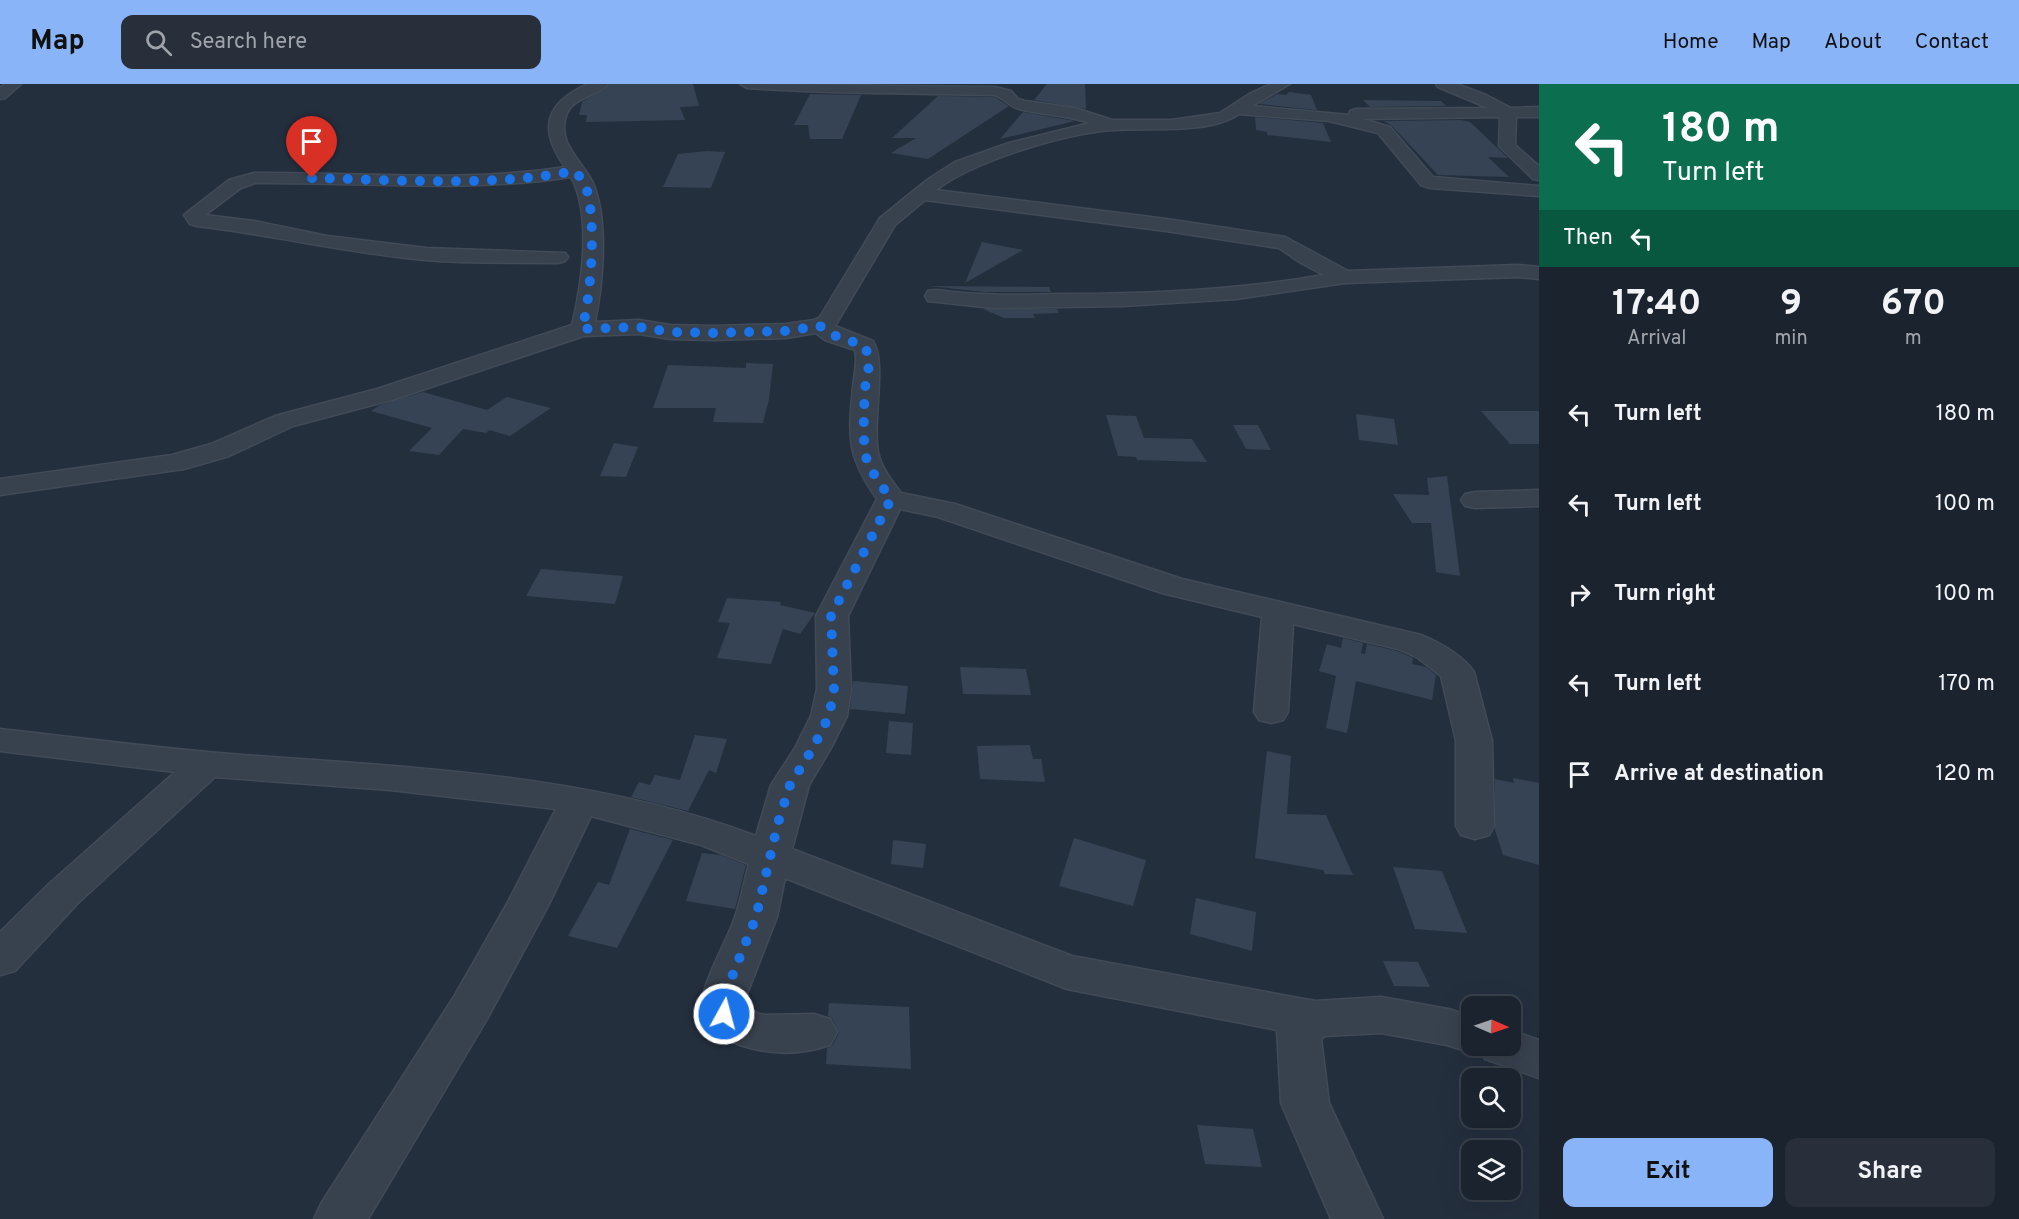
<!DOCTYPE html>
<html lang="en">
<head>
<meta charset="utf-8">
<style>
	body { margin:0; font-family:Overpass,sans-serif; background:#282f3a; color:#f1f3f6; height:100vh; display:flex; flex-direction:column; font-size:22px; white-space:nowrap }
	* { box-sizing:border-box; margin:0 }
	p { font-size:20px; color:#a0a4aa }
	.icon { flex:none; width:33px; height:33px; fill:none; stroke:currentColor; stroke-width:2; stroke-linecap:round; stroke-linejoin:round }
	.map { position:relative; flex:1; overflow:hidden }
	.sheet { display:flex; flex-direction:column; background:#1b232e; width:480px }
	.sheet>* { flex:none }
	.banner { background:#0b6e4f; color:#fff; overflow:hidden }
	.needle { width:39px; rotate:92deg }
	.tools { position:absolute; left:1461px; top:912px; display:grid; gap:12px }
	.tools a { display:grid; place-items:center; width:60px; height:60px; border-radius:12px; background:#1b232e; box-shadow:0 6px 24px #0002,0 0 0 2px #39404a; font-size:30px }
	.pin { position:absolute; display:grid; place-items:center; width:51px; height:51px; color:#fff; margin:-62px -26px; border-radius:50% 50% 50% 0; rotate:-45deg; box-shadow:0 0 6px #0007 }
	.pin .icon { rotate:45deg }
	.me { position:absolute; width:66px; margin:-33px; rotate:7deg; stroke-linejoin:round; filter:drop-shadow(0 0 4px #0008) }
	.turn { display:flex; align-items:center; gap:21px; height:126px; padding:0 24px; font-size:27px }
	.turn .icon { width:78px; height:78px; stroke-width:2.5 }
	.turn b { display:block; font-size:42px; line-height:51px }
	.then { display:flex; align-items:center; height:57px; padding:0 24px; background:#0003; gap:12px; font-size:22px }
	.eta { display:flex; justify-content:space-evenly; align-items:center; height:102px; text-align:center }
	.eta b { font-size:36px; font-weight:700; line-height:42px }
	.action { display:flex; gap:12px; margin-top:auto; padding:12px 24px }
	.action a { flex:1; height:69px; border-radius:12px; background:#8ab4f8; color:#111; font-size:24px; font-weight:700; line-height:69px; text-align:center }
	.action a+a { background:#282f3a; color:#f1f3f6 }
	ul { padding:0; list-style:none }
	li { display:flex; align-items:center; gap:18px; height:90px; padding:0 24px }
	li div { flex:1 }
	li b { display:block; font-size:22px }
	li em { font-style:normal }
	header { display:flex; align-items:center; gap:36px; box-sizing:border-box; height:84px; padding:0 30px; background:#8ab4f8; color:#111 }
	header strong { font-size:28px }
	nav { display:flex; gap:33px; margin-inline-start:auto; font-size:21px }
	.search { width:420px; height:54px; background:#282f3a; display:flex; align-items:center; gap:15px; box-sizing:border-box; padding:0 21px; border-radius:12px; color:#a0a4aa; font-size:22px }
	main { display:flex; flex:1; min-height:0 }
	.map>svg:first-child { display:block }
	.building { fill:#364354 }
	.lines { fill:none; stroke-linecap:round; stroke-linejoin:round }
	.street-casing { stroke:#414a57; stroke-width:3 }
	.street { fill:#38414e; fill-rule:evenodd }
	.route { stroke:#1a73e8; stroke-width:10; stroke-dasharray:0 18 }
</style>
</head>
<body>
<header>
<strong>Map</strong>
<div class="search"><svg class="icon" aria-label="search" viewBox="0 0 24 24"><circle cx="10" cy="10" r="6"/><path d="M15 15l6 6"/></svg>Search here</div>
<nav><a>Home</a><a>Map</a><a>About</a><a>Contact</a></nav>
</header>
<main>
<div class="map">
<svg width="1539" height="1135" viewBox="0 0 1539 1135">
	<rect width="100%" height="100%" fill="#242f3e"/>
	<path class="building" d="M610,0H693L699,22L680,23L685,36L586,38L587,31H579L582,18L604,6Z
		M1047,0H1085L1086,25L1034,16Z
		M1289,8L1311,11L1317,26L1259,20L1277,10L1286,11Z
		M810,10L861,11L842,55H810L808,41H794Z
		M938,12L994,13L1009,22L928,75L891,69L916,54H892Z
		M1363,16L1441,17L1446,22L1370,23Z
		M1023,28L1063,35L1075,37L1000,55Z
		M1255,33L1323,39L1331,58L1267,51V48L1256,46Z
		M1461,36L1470,38L1508,74L1488,73L1509,93L1438,91L1392,42L1384,37Z
		M707,67L725,68L711,104L663,103L678,70Z
		M982,158L1023,166L965,199Z
		M929,202L1049,203L1051,208H984Z
		M983,225H1057L1059,229L1033,230L1035,234H1004Z
		M746,279L773,280L769,315L763,339L713,338L716,324H653L668,281L746,284Z
		M423,308L487,326L507,313L551,324L510,352L489,346L486,349L463,345L439,371L409,367L432,344L371,327L380,321Z
		M1481,327H1539V360H1510Z
		M1356,330L1394,335L1398,361L1359,356Z
		M1106,331L1136,332L1144,354L1192,355L1207,378L1137,376L1136,373L1118,372Z
		M1233,341H1258L1271,366L1246,365Z
		M614,359L638,363L626,393L600,392Z
		M1447,392L1460,492L1436,488L1431,439H1412L1393,410L1429,411L1427,394Z
		M541,485L623,492L615,520L526,512Z
		M727,514L781,518L780,521L815,529L800,550L783,545L771,580L717,574L730,539L718,538Z
		M1343,554L1363,559L1361,569L1365,570L1367,560L1397,567L1413,574L1412,580L1426,583L1436,591L1432,616L1356,597L1347,649L1326,644L1336,592L1319,587L1327,560L1341,564Z
		M960,583L1026,585L1031,611L963,610Z
		M853,597L908,602L905,630L850,625Z
		M889,637L913,639L911,671L886,669Z
		M695,651L727,655L716,689L709,686L688,727L631,713L639,698L650,701L655,691L680,696Z
		M1030,661L1033,675H1041L1045,698L980,695L977,662Z
		M1267,667L1291,672L1287,730L1326,731L1353,791L1325,790L1323,786L1255,774Z
		M1513,694L1539,699V781L1503,771L1495,746V695L1514,699Z
		M630,745L673,756L617,864L568,852L598,798L609,801Z
		M1074,754L1146,776L1133,822L1059,802Z
		M893,756L926,760L923,784L891,780Z
		M702,769L721,771L746,781L735,825L686,817Z
		M1393,783L1442,787L1467,849L1415,845Z
		M1196,814L1256,828L1252,867L1190,850Z
		M1383,877L1418,878L1430,903L1394,902Z
		M829,919L909,923L911,985L826,980L827,964L832,962L839,949L832,934L828,932Z
		M1197,1041L1253,1045L1262,1083L1205,1080Z"/>
	<g class="lines">
		<defs>
			<path id="street" d="M5,0H21L5,14L0,15V4Z
				M588,0H608C597,14 572,12 566,32C557,59 581,76 592,97C609,134 603,199 595,238L639,236L670,241L714,242L786,240L814,236L820,233L880,134L927,96L955,78L1009,59L1090,39C1067,31 1043,31 1019,25C1009,22 1004,14 994,11C912,9 829,10 747,4L740,0L995,3L1011,7L1018,15L1025,17L1075,24L1112,36H1172L1220,29L1251,9L1271,0H1290L1252,22L1349,31L1350,27L1356,25L1488,24L1438,3L1436,0H1457L1486,11L1511,24L1539,23V33H1516L1515,61L1539,82V96L1533,95L1499,62L1500,33L1363,35L1390,43L1433,93L1539,102V112L1430,104L1421,101L1378,49L1329,37L1239,30C1208,51 1149,43 1113,46C1066,49 973,77 936,106L1166,135L1285,153L1348,187L1518,181L1539,183V195L1518,193L1345,199L1236,215L1123,222L993,224L928,217L925,212L928,207L936,206C978,212 1021,211 1064,210C1151,210 1238,206 1324,191L1301,179L1279,164L1166,147L925,116L895,141L835,242L873,257C887,278 872,338 878,368C881,383 891,396 901,409L955,420L1182,495L1421,551C1440,559 1461,570 1474,588L1492,657L1494,742L1489,751L1475,755L1461,751L1456,742V657L1441,592L1418,574L1398,565L1293,540L1288,628L1283,636L1271,639L1259,636L1254,628L1262,533L1162,509L938,433L900,425L848,532L851,605L847,632L831,664L809,701L792,765L1072,872L1315,917L1381,913L1448,925L1472,932V962H1510V946L1539,956V994L1485,975L1480,967L1472,969L1447,961L1381,949L1325,952L1321,955L1329,1019L1383,1135H1331L1281,1019L1277,946L1067,905L785,794L777,833L745,915L746,922L759,930L766,931L814,930L830,935L837,948L830,961C801,971 770,971 740,961C725,955 708,947 702,931C695,910 728,856 735,833C741,816 744,797 749,780L701,761L591,732L549,820L487,935L368,1135H314L322,1118L455,911L508,818L556,725L390,706L215,693L78,819L15,887L0,891V848L50,799L175,688L0,667V645C81,654 162,665 243,671C415,684 593,690 756,752L771,701L795,664L811,632L817,605L816,532L877,415C847,372 848,355 853,303C854,290 858,280 855,266L825,256L816,249L786,254L714,256L670,255L639,250L584,252L395,315L293,342L229,372L184,385L0,411V395L172,371L211,360L275,332L377,305L572,241C582,200 592,131 571,93C466,109 361,98 255,99L241,104L205,131L254,137L327,152L426,164L565,169L568,173L565,177L558,179C514,178 469,180 425,176C348,169 273,151 197,142L190,140L184,131L229,96L254,89C358,88 462,99 565,83C538,45 545,19 588,0Z
				M1539,406V422L1475,424L1465,422L1461,416L1465,410L1475,408Z"/>
		</defs>
		<use href="#street" class="street-casing"/>
		<use href="#street" class="street"/>
	</g>
	<g class="lines">
		<path class="route" d="M312,94C398,96 491,103 575,87C578,91 582,95 584,98C598,129 591,213 582,245L639,243L670,248L714,249L786,247L820,242L833,251L865,262C873,286 866,284 865,307C864,322 862,363 867,376C872,390 882,402 891,415L831,532L834,606L829,632L813,664L790,701L778,739L756,833L723,915L724,930"/>
	</g>
</svg>
<div class="tools">
<a><svg class="needle" viewBox="-14 -14 28 28"><path d="M0-13l5 13h-10z" fill="#e53935"/><path d="M0 13l5-13h-10z" fill="#a0a4aa"/></svg></a>
<a><svg class="icon" aria-label="search" viewBox="0 0 24 24"><circle cx="10" cy="10" r="6"/><path d="M15 15l6 6"/></svg></a>
<a><svg class="icon" aria-label="layers" viewBox="0 0 24 24"><path d="M12 4l9 5-9 5-9-5zM3 14l9 5 9-5"/></svg></a>
</div>
<div class="pin" style="left:312px;top:94px;background:#d93025"><svg class="icon" aria-label="arrive" viewBox="0 0 24 24"><path d="M6 21V4h12l-3 4 3 4H6"/></svg></div>
<svg class="me" style="left:724px;top:930px" viewBox="-20 -20 40 40"><circle r="17" fill="#1a73e8" stroke="#fff" stroke-width="3"/><path d="M0-11L8 9 0 5-8 9z" fill="#fff"/></svg>
</div>
<section class="sheet">
<div class="banner">
<div class="turn"><svg class="icon" aria-label="left" viewBox="0 0 24 24"><path d="M17 20v-9H6M10 6l-5 5 5 5"/></svg><div><b>180 m</b>Turn left</div></div>
<div class="then">Then<svg class="icon" aria-label="left" viewBox="0 0 24 24"><path d="M17 20v-9H6M10 6l-5 5 5 5"/></svg></div>
</div>
<div class="eta">
<div><b>17:40</b><p>Arrival</p></div>
<div><b>9</b><p>min</p></div>
<div><b>670</b><p>m</p></div>
</div>
<ul>
<li><svg class="icon" aria-label="left" viewBox="0 0 24 24"><path d="M17 20v-9H6M10 6l-5 5 5 5"/></svg><div><b>Turn left</b></div><em>180 m</em></li>
<li><svg class="icon" aria-label="left" viewBox="0 0 24 24"><path d="M17 20v-9H6M10 6l-5 5 5 5"/></svg><div><b>Turn left</b></div><em>100 m</em></li>
<li><svg class="icon" aria-label="right" viewBox="0 0 24 24"><path d="M7 20v-9h11M14 6l5 5-5 5"/></svg><div><b>Turn right</b></div><em>100 m</em></li>
<li><svg class="icon" aria-label="left" viewBox="0 0 24 24"><path d="M17 20v-9H6M10 6l-5 5 5 5"/></svg><div><b>Turn left</b></div><em>170 m</em></li>
<li><svg class="icon" aria-label="arrive" viewBox="0 0 24 24"><path d="M6 21V4h12l-3 4 3 4H6"/></svg><div><b>Arrive at destination</b></div><em>120 m</em></li>
</ul>
<div class="action"><a>Exit</a><a>Share</a></div>
</section>
</main>
</body>
</html>
